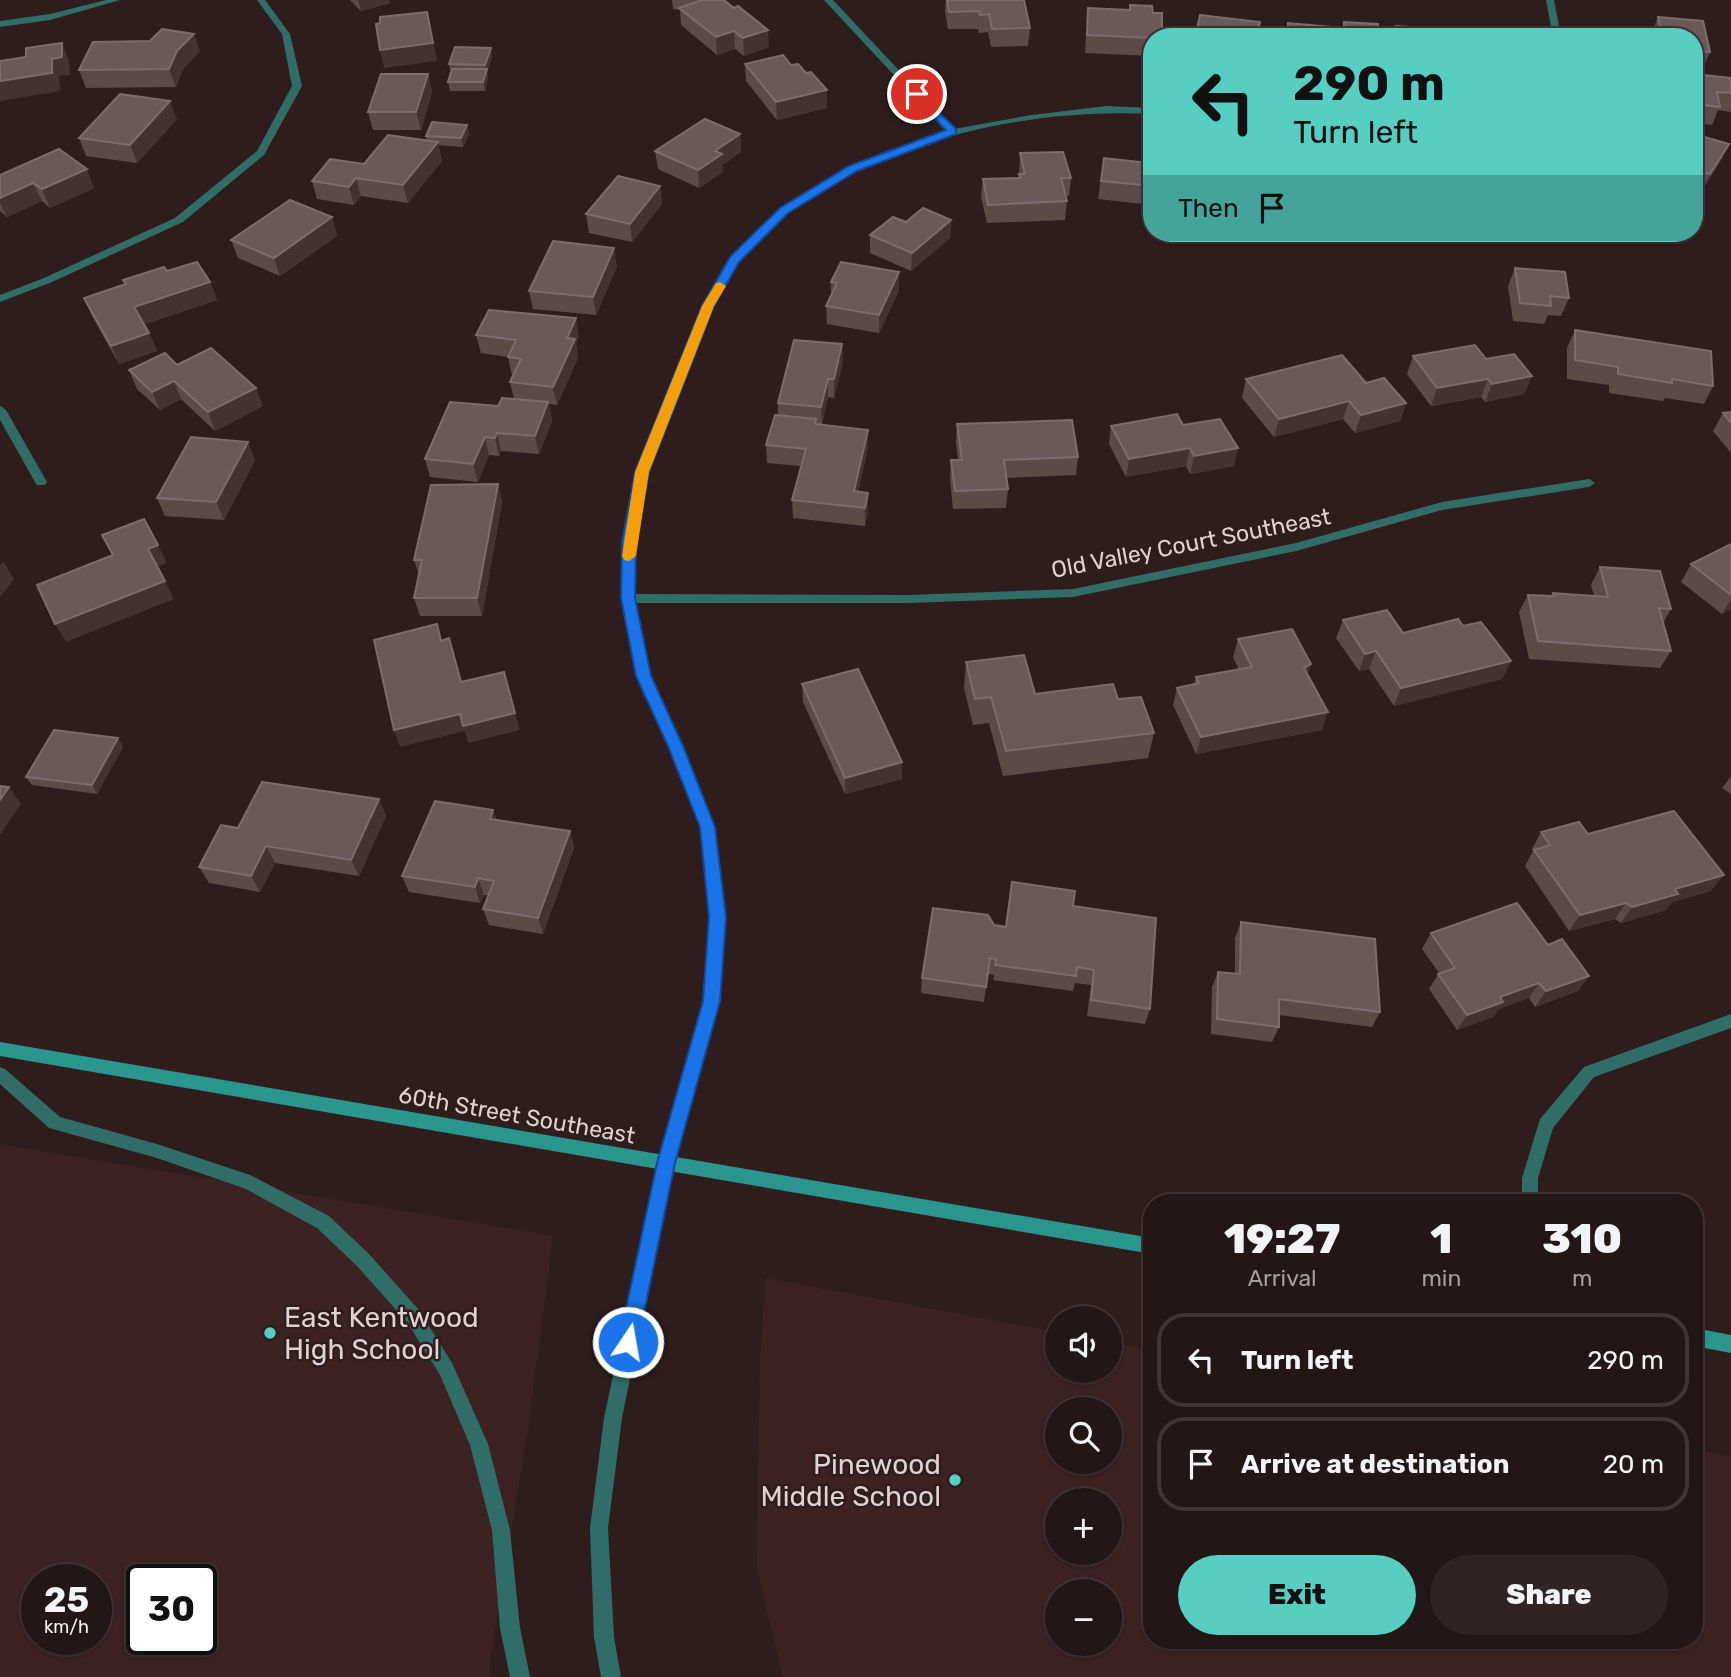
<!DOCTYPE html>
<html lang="en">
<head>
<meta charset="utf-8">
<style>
	body { margin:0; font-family:Rubik,sans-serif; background:#2f2323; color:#f1f3f6; height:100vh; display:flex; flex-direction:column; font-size:26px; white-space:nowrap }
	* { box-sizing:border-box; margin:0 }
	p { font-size:23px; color:#a39fa1 }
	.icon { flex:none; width:38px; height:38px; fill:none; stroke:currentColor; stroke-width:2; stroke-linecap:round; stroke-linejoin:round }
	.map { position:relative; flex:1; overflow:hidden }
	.side { position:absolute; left:1143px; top:1194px; width:560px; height:455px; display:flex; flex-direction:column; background:#231616; border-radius:28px; box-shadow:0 2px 5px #0004,0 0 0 2px #403535 }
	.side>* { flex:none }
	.hud { position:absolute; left:1143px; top:28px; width:560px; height:214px; border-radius:28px; box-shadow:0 2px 5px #0004,0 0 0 2px #403535; background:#56cec2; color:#111; overflow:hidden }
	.controls { position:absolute; left:1045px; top:1306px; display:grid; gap:14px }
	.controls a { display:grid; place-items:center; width:77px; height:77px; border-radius:50%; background:#231616; box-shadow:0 2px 5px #0004,0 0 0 2px #403535; font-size:35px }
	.speed { position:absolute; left:21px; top:1564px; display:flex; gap:14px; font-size:35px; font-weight:700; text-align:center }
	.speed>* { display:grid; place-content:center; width:91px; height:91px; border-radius:50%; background:#231616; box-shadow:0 2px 5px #0004,0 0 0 2px #403535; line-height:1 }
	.speed small { font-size:18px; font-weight:400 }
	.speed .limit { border:4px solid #111; border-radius:10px; background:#fff; color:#111 }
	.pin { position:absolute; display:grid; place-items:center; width:60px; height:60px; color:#fff; margin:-30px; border:4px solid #fff; border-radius:50%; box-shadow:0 2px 7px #0007 }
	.me { position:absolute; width:77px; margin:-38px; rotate:12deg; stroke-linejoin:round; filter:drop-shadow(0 0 5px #0008) }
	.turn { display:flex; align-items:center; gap:24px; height:147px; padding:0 35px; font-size:32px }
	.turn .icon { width:91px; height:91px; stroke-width:2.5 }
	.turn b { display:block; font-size:49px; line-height:60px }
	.then { display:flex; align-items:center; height:66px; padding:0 35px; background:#0003; gap:14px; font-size:26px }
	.eta { display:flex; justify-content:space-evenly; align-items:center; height:119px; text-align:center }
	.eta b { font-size:42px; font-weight:800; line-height:49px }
	.button { display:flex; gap:14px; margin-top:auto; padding:14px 35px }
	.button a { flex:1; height:80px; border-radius:42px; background:#56cec2; color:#111; font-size:28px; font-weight:800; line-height:80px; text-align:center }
	.button a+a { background:#2f2323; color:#f1f3f6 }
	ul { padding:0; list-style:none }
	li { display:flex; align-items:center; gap:21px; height:94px; margin:0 14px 10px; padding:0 21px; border:4px solid #403535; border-radius:28px }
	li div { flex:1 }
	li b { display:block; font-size:26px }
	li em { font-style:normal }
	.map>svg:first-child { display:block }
	.built { fill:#3c2222; fill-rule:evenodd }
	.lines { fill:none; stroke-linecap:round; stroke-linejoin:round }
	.service { fill:#306d67; fill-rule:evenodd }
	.minor { fill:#306d67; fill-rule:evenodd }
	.secondary { fill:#2a978e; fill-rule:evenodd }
	.wall { fill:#5e4949 }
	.shaded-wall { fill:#453131 }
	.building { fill:#6c5858; stroke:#7e6b6b; stroke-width:2 }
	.route { fill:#1a73e8; stroke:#114b97; stroke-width:2 }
	.slow { fill:#f59e0b }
	.poi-dot { fill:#56cec2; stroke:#2f1d1d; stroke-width:2.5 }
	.labels { text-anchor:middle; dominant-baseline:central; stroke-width:5; stroke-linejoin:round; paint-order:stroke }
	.street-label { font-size:23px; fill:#dfd2d2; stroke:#2f1d1d }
	.near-poi-label { font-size:28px; fill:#dfd2d2; stroke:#2f1d1d; text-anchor:start }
</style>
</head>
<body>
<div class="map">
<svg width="1731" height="1677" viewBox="0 0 1731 1677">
	<rect width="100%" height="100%" fill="#2f1d1d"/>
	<path class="built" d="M0,1144L553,1236L528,1430L489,1667L491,1677H0ZM37,1580H96V1640H37ZM142,1580H201V1640H142Z
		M766,1278L1057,1332V1370H1110V1342L1151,1349L1152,1640H1694V1450L1731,1457V1677H783L757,1570L760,1355ZM1057,1409H1110V1461H1057ZM1057,1500H1110V1552H1057ZM1057,1591H1110V1643H1057Z"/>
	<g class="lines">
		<path class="service" d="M1731,1014V1028L1594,1077L1553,1128L1538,1178V1202H1522V1178L1540,1119L1584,1067Z
			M0,1067L5,1069L60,1117L157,1144L250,1175L329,1216L369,1254L419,1310L452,1363L488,1444L510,1530L520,1628L530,1677H510L500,1628L492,1530L470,1445L440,1375L407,1322L357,1266L317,1228L246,1189L157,1158L49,1128L0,1084Z"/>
		<path class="minor" d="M106,0H120L50,20L0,27V21L50,14Z
			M257,0H265L290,34L302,86L264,155L183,222L52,282L0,302V295L44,278L175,218L257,151L292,86L282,34Z
			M824,0H833L954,129L1032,115L1106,106L1152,108V114C1027,108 892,139 789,211C772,223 755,244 741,260C713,292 696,349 681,389C670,417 656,444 648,473C637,512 635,553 634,594L909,595L1073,589L1296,543L1442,502L1589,479L1595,483L1589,487L1442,510L1296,551L1073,597L909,603H635L649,676L683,746L714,827L725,917L720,1001L674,1163L622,1418L608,1528L614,1637L621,1677H601L594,1637L590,1528L604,1418L658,1163L704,1001L711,917L700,827L669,746L637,676L622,598L623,542L636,473L703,306L731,258L780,208L850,167L946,131Z
			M1546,0H1554L1561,37H1553Z
			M0,406L6,410L47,482L45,485H37L35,482L0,420Z"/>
		<path class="secondary" d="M0,1042L1152,1238V1254L0,1056Z
			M1694,1328L1731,1335V1353L1694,1346Z"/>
	</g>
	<path class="wall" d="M350,0H389L390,3L361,11Z
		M672,0H724L769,47L744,56L735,49L717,55L681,25L680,10L673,9Z
		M946,0H1024L1030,28L1028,46L991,47L988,32L979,33L978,29H948L945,11Z
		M1130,5L1153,13L1152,56L1085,53L1088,8L1129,10Z
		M1200,15L1257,37H1195Z
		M1658,17L1703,21L1710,52L1702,70L1694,69V37H1651V35Z
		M150,41L200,51L183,69L176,87L86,88L79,70Z
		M492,57L487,72L488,78L485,91H450L448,82L451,72L449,64Z
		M745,64L791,65L806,73L827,90V108L777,120L746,81Z
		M428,74L432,92L421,130H373L368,112Z
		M1694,74L1731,78V112L1718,110L1712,125L1694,123Z
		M177,119L137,163L86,156L79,138Z
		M467,125L469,134L463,147L438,145L442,161L408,203L361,196L354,205L317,199L312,181L364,164L427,141L426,136Z
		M740,134L741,152L722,165L723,172L699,188L658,169L655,151Z
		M1694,134L1729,144L1720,162L1701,192L1694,190Z
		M1152,143V205L1098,199L1104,158L1148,163Z
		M1020,153L1071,178L1069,196H1066L1067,201L1065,220L987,223L981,197L983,179L1019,178Z
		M0,175L94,188L50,208L42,201L7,217L0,211Z
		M660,186L662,204L632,242L589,233L586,214Z
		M332,217L337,236L280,276L238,258L231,240Z
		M951,220L950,238L911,271L870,253V235L906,222Z
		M617,266L596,315L533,309L529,291Z
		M1515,268L1569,298L1561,316L1548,315L1544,324L1513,321L1508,286Z
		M167,271L210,282L217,300L145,324L157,351L119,364L92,316L84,298Z
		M899,272V290L879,333L827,324L826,306L831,295V282Z
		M1575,330L1713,386L1704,404L1665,398L1663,401L1609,393V385L1567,379V348Z
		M476,335L579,337L576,344L578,358L557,405L549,404L552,421L539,454L501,451L499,456L489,455L478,482L430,477L425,459L498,406L514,399L510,382L513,376H512L508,357L481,353Z
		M842,344L843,362L834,398L828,397L822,425L868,448L858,492L868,511L865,526L793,518L792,500L801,466L767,463L766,445L778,415V403Z
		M1413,356L1486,359L1532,376L1524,394L1485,402L1481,397L1431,406L1407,374Z
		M177,365L263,406L215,431L181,399L160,410L137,389L129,370Z
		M1246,379L1366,383L1406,403L1400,421L1355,433L1343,419L1274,437L1242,398Z
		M1731,412V453L1713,431L1723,413Z
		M957,424L1078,457L1076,475L1006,478L1008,489L1006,508L953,509L950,479L951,460H958L956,442Z
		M1183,425L1234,466L1190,474L1186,466L1126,477L1109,444L1111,426Z
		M255,460L224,520L165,516L157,498Z
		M498,484L502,502L482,616H420L414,598L419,575L414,560Z
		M1731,544V609L1722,614L1681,582L1691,564Z
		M1600,567L1671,609L1663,623L1671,651L1660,668L1529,659L1519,612L1528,595L1552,596L1553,593L1594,596L1591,585Z
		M1343,620L1403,633L1511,661L1502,679L1394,706L1369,669L1359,671L1336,638Z
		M1238,639L1308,675L1322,730L1196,754L1173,705L1177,688L1194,684L1196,677L1239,670L1233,657Z
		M966,662L1035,694L1118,699L1154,733L1148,758L1003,776L989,723L973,725L964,688Z
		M802,684L902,779L845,794L803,702Z
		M118,738L123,747L97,794L32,785L26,777Z
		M1731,776V794L1722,788Z
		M379,799L386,816L359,876L275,863L260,892L209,883L199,867L238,828Z
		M493,810L496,820L570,831L574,848L543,934L489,925L483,909L489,895H484L480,903L409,892L402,876Z
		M1541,832L1588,834L1711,891L1672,902L1666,910L1621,923L1615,919L1569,931L1525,866L1533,851L1532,849Z
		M1073,906L1150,1009L1145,1024L1087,1016L1091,985L1075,983L1073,991L993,980L994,975L988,974L984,1002L921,993L922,978L994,925L1006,927Z
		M1241,922L1380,1012L1372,1027L1279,1015V1027L1272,1042L1211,1034L1212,987L1218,972L1235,974V938Z
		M1431,933L1548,945L1589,976L1578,991L1535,1007L1529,998L1499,1009L1493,1017L1457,1030L1429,989L1439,973L1422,949Z"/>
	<path class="shaded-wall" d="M358,0H389L390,3L361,11Z
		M427,12L437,61L384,68L380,50Z
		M768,30L769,47L744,56L743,38Z
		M734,31L735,49L717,55L716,37Z
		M194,34L200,51L183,69L176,87L169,69L177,51Z
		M62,43L69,61L70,75L59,76L60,91L0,101V81L52,59Z
		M491,48L492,57L487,72L488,78L485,91L483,82L486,71L485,65Z
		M428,74L432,92L421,130L416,112Z
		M827,90V108L777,120L776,102Z
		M170,101L177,119L137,163L130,145Z
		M467,125L469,134L463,147L461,138Z
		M740,134L741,152L722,165L723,172L699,188L698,170L715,151Z
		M438,142L442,161L408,203L403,185Z
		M1729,144L1720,162L1701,192L1710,174Z
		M87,169L94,188L50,208L42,189Z
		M356,178L361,196L354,205L349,187Z
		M33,183L42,201L7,217L0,203V198Z
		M660,186L662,204L632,242L630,224Z
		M332,217L337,236L280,276L274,258Z
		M951,220L950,238L911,271L912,253Z
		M614,248L617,266L596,315L593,297Z
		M899,272V290L879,333V315Z
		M210,282L217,300L142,325L134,307Z
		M576,318L579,337L576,344L578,358L557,405L553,387L567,338Z
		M149,333L157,351L119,364L111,346Z
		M842,344L843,362L834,398V379Z
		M1532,376L1524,394L1485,402L1492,384Z
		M828,379V397L822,425L821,407Z
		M1488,379L1481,397L1431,406L1437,388Z
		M174,381L181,399L160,410L152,392Z
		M256,388L263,406L215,431L208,412Z
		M1349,401L1343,419L1274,437L1279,419Z
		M548,402L552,421L539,454L535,436Z
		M1406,403L1400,421L1355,433L1361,415Z
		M868,430V448L854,509V491Z
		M497,433L501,451L499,456L495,438Z
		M485,437L489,455L478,482L473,464Z
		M248,442L255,460L224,520L216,502Z
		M1190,448L1186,466L1126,477L1129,459Z
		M1238,448L1234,466L1190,474L1194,456Z
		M498,484L502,502L482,616L477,598Z
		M868,493V511L865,526V508Z
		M158,545L167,563L157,567L148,549Z
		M3,561L14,579L0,597V565Z
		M165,581L174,599L66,642L55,624Z
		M1731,599V609L1722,614Z
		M1376,651L1369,669L1359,671L1365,654Z
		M1511,661L1502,679L1394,706L1401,688Z
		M1311,664L1305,682L1304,668Z
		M1328,712L1322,730L1196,754L1201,737Z
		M515,713L520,730L468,743L465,731L400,747L394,730L460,714Z
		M118,738L123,747L97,794L92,785Z
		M902,762V779L845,794V778Z
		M9,787L21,804L0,835V800Z
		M379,799L386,816L359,876L351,860Z
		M493,810L499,827L490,819Z
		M570,831L574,848L543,934L538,918Z
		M266,846L275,863L260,892L251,876Z
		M1724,875L1711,891L1672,902L1666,910L1621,923L1632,907L1675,889Z
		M478,878L484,895L480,903L475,887Z
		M1626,903L1615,919L1569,931L1580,915Z
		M1589,976L1578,991L1535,1007L1546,991Z
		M1539,983L1529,998L1499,1009L1493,1017L1457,1030L1467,1015L1500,997Z"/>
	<path class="building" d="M702,0H724L734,8L738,6L768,30L743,38L734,31L716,37L679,8Z
		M947,0H1024L1030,28L992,29L989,14L980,15L979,11L949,12Z
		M1130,5L1152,6L1153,13H1162V37H1152V38L1087,35L1088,8L1130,10Z
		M427,12L433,43L380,50L376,24L380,23V17Z
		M1200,15L1260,22L1256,37H1225L1196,33Z
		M1658,17L1703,21L1710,52L1694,51V37H1662Z
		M1344,22L1378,24V37H1288V23L1344,28Z
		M1396,26L1437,29V37H1440H1396Z
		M162,29L194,34L177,51L169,69L79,70L93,42L150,41Z
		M1453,30L1487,32V37H1454Z
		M62,43V57L52,59V73L0,81V61L26,57V48Z
		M455,47L491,48L485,65L449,64Z
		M783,55L791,65L798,64L806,73L811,72L827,90L776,102L745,64Z
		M452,69H487L483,82H448Z
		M381,74H428L416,112H368Z
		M1694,74L1731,78V93L1717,92L1720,107L1694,104Z
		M120,94L170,101L130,145L79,138Z
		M705,119L740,134L715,151L722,154L698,170L655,151Z
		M432,122L467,125L461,138L426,136Z
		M1694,134L1729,144L1710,174L1694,169Z
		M388,135L438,142L403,185L356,178L349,187L312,181L330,159L364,164Z
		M1152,143V186L1101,181L1104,158L1149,163Z
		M59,149L87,169L42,189L33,183L0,198V175Z
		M1063,152L1071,178H1061L1067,201L988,205L983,179L1020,178L1019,174H1025L1020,153Z
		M618,176L660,186L630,224L586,214Z
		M290,200L332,217L274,258L231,240Z
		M923,208L951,220L912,253L870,235L893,217L906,222Z
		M553,241L614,248L593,297L529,291Z
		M197,262L210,282L134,307L149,333L111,346L84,298L126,284L123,280L164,267L167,271Z
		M841,262L899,272L879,315L826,306L837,283L831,282Z
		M1515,268L1565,272L1569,298L1550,296L1551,306L1520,303Z
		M489,310L576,318L567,338L575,339L553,387L510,382L521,359L508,357L516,340L476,335Z
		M1575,330L1711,351L1713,386L1672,379V383L1618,374V367L1575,360Z
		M794,340L842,344L834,379H828L821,407L778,403Z
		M1475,345L1486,359L1514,354L1532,376L1492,384L1488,379L1437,388L1413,356Z
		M211,348L256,388L208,412L174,381L152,392L129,370L165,353L177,365Z
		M1342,355L1366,383L1384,378L1406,403L1361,415L1349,401L1279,419L1246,379Z
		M502,398L548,402L535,436L497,433L495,438L485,437L473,464L425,459L450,402L498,406Z
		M1731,412V423L1723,413Z
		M1177,414L1183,425L1220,419L1238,448L1194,456L1190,448L1129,459L1111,426Z
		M775,415L816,419L815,424L868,430L854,491L868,493L865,508L792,500L806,449L766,445Z
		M1072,420L1078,457L1004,460L1008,489L955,491L951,460H962L957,424Z
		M191,437L248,442L216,502L157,498Z
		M498,484L477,598H414L422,560H414L431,485Z
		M144,519L158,545L148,549L165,581L55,624L37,585L113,555L102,535Z
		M1731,544V595L1691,564Z
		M1600,567L1660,571L1671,609L1659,608L1671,651L1538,641L1528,595L1554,596L1553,593L1608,597Z
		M1387,610L1403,633L1458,619L1463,626L1481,622L1511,661L1401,688L1376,651L1365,654L1343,620Z
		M437,624L441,641L449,638L461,682L504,672L515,713L463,726L460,714L394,730L374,640Z
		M1292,629L1311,664L1304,668L1328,712L1201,737L1177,688L1199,683L1196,677L1252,667L1238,639Z
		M1024,655L1035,694L1113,684L1118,699L1141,697L1154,733L1006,751L991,697L975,699L966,662Z
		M858,669L902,762L845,778L802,684Z
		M54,730L118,738L92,785L26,777Z
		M262,782L379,799L351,860L266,846L251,876L199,867L221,825L238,828Z
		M0,786L9,787L0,800Z
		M435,801L493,810L490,819L570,831L538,918L483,909L494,881L478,878L475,887L402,876Z
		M1674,811L1724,875L1675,889L1678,894L1632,907L1626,903L1580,915L1534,850L1550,845L1541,832L1579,822L1588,834Z
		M1012,882L1075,891L1073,906L1156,918L1150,1009L1091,1000L1094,970L1077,967L1076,976L995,965L996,959L990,958L986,987L922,978L933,908L988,915L994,925L1006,927Z
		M1517,903L1548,945L1562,939L1589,976L1546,991L1539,983L1500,997L1503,1002L1467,1015L1438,974L1455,968L1431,933Z
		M1241,922L1375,939L1380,1012L1279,999V1027L1217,1019L1218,972L1240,974Z"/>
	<path class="route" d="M917,91L956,129V134L857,171L788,213L739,262L714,306L649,472L636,542L635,598L651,676L683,746L715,827L726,917L720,1001L675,1163L638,1342L635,1349L628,1352L621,1349L619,1342L657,1163L703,1001L709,917L700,827L668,746L636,676L621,598L622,542L635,472L702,306L730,257L780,208L849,166L946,130L913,96L912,94Z"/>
	<path class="slow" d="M720,282L726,286L714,306L649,472L636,556L629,561L624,560L622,556L635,472L702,306L716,283Z"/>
	<g class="poi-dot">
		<circle cx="270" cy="1333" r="7"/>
		<circle cx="955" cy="1480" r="7"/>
	</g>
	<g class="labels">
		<g class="street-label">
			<text transform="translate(1191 543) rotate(-11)">Old Valley Court Southeast</text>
			<text transform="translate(517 1115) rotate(10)">60th Street Southeast</text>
		</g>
		<g class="near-poi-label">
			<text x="284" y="1317">East Kentwood<tspan x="284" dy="32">High School</tspan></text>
			<text x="941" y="1464" text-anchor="end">Pinewood<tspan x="941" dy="32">Middle School</tspan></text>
		</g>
	</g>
</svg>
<div class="controls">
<a><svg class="icon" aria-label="sound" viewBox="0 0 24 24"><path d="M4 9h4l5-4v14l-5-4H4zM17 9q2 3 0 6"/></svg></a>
<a><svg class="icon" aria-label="search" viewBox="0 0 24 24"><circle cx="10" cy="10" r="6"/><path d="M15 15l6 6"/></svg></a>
<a>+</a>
<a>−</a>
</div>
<div class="speed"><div>25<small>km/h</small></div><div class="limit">30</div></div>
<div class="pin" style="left:917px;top:94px;background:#d93025"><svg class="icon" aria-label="arrive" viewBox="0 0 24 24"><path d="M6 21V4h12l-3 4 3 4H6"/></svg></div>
<svg class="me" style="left:628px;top:1342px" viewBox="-20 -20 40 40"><circle r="17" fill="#1a73e8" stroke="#fff" stroke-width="3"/><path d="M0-11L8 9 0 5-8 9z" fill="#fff"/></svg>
<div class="hud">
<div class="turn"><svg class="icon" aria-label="left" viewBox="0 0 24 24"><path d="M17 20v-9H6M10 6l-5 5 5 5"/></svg><div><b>290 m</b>Turn left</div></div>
<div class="then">Then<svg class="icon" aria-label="arrive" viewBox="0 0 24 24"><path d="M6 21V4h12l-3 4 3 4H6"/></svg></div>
</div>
<section class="side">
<div class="eta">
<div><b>19:27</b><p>Arrival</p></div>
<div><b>1</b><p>min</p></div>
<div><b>310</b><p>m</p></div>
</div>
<ul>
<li><svg class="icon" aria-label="left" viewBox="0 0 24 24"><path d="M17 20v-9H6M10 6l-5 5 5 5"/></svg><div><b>Turn left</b></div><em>290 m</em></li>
<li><svg class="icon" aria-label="arrive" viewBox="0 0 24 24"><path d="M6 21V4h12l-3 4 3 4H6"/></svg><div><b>Arrive at destination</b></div><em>20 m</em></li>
</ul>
<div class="button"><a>Exit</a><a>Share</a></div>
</section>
</div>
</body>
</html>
